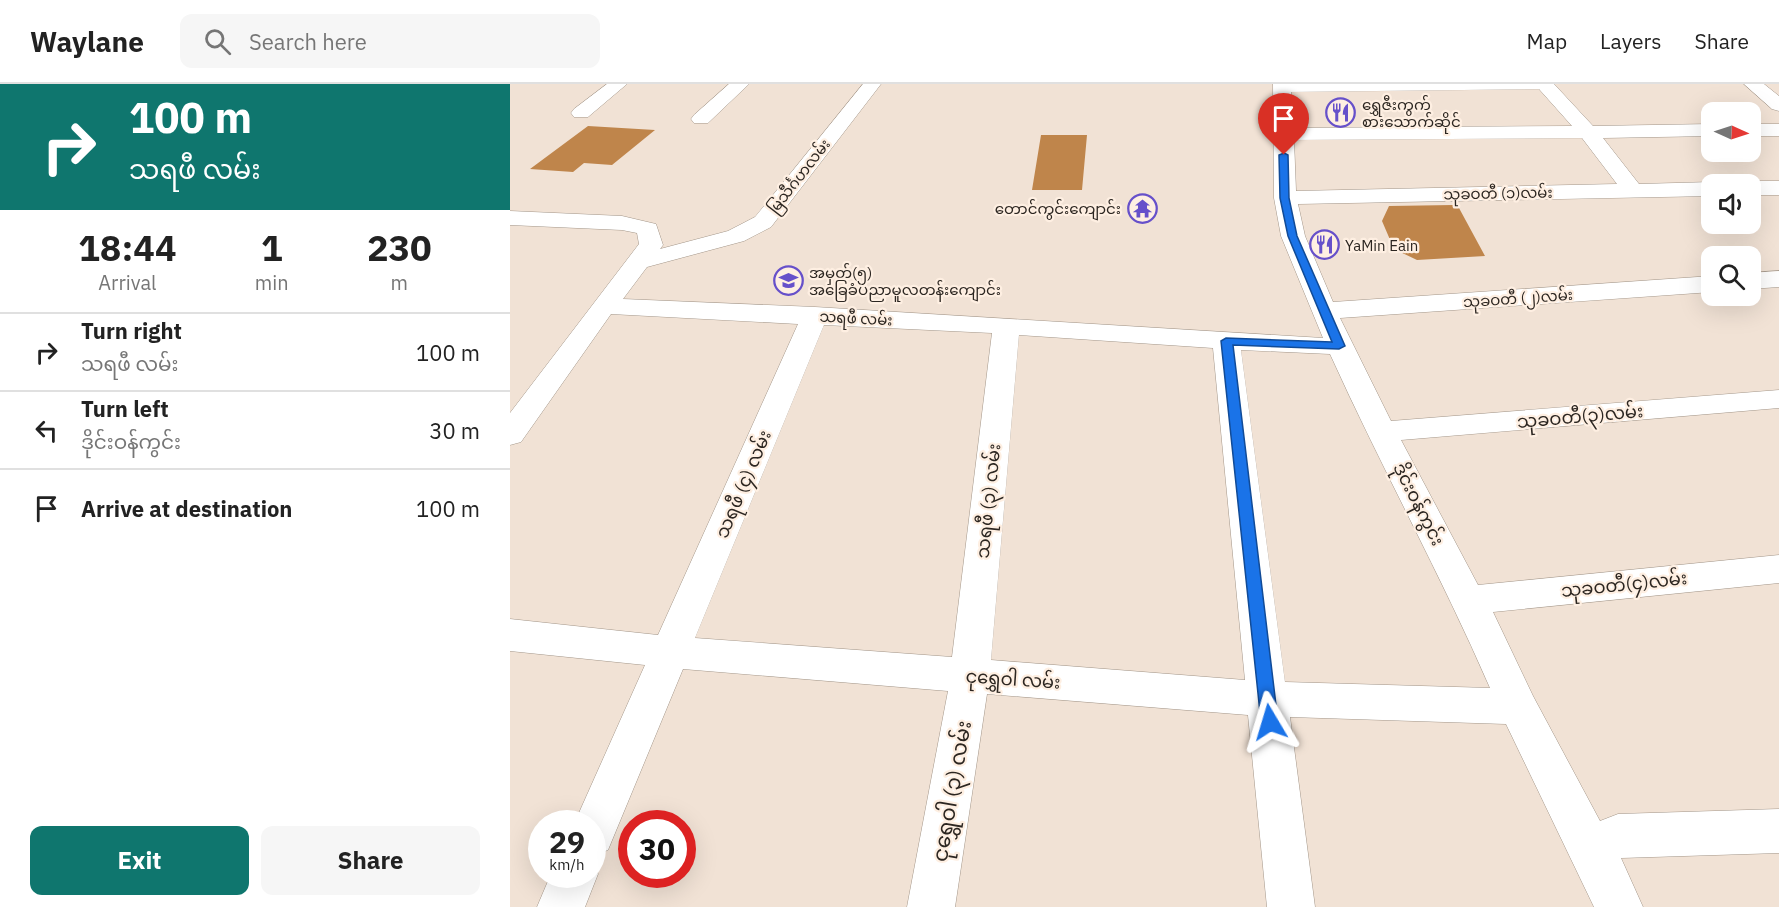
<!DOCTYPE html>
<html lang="en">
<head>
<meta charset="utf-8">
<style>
	body { margin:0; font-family:"IBM Plex Sans","Noto Sans Myanmar",sans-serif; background:#f6f6f6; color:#222; height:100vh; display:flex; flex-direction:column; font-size:22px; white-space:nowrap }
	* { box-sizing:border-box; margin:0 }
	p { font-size:20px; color:#767676 }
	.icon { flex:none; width:33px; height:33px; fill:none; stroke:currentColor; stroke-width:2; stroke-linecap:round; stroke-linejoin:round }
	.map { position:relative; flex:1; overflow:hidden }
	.side { display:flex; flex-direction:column; background:#fff; width:510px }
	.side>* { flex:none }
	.top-card { background:#0f766e; color:#fff; overflow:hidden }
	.needle { width:39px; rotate:93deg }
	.fabs { position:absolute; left:1191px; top:18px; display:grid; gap:12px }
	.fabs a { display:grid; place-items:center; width:60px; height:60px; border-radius:12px; background:#fff; box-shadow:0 6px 24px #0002; font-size:30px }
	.speed { position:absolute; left:18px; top:726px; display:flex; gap:12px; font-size:30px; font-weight:700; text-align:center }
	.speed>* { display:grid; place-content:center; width:78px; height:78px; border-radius:50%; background:#fff; box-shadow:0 6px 24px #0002; line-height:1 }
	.speed small { font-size:15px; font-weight:400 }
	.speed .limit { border:9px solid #d22; background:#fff; color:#111 }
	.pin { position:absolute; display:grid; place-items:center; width:51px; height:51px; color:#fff; margin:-62px -26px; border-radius:50% 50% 50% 0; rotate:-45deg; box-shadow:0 0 6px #0007 }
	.pin .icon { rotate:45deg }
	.me { position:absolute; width:66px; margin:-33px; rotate:353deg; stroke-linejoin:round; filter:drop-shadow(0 0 4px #0008) }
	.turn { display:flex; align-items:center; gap:21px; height:126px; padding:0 30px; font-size:27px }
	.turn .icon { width:78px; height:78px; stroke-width:2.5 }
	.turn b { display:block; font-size:42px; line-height:51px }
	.eta { display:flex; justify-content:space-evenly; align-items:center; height:102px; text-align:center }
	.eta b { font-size:36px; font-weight:800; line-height:42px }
	.cta { display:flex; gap:12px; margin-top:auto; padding:12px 30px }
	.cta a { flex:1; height:69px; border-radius:12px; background:#0f766e; color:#fff; font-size:24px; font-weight:800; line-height:69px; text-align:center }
	.cta a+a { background:#f6f6f6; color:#222 }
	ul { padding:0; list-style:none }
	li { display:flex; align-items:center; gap:18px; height:78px; padding:0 30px; border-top:2px solid #e0e0e0 }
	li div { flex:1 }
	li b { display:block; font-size:22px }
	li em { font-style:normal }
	header { display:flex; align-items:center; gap:36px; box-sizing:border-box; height:84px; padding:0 30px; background:#fff; border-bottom:2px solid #e0e0e0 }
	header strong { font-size:28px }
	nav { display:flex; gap:33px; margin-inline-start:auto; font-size:21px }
	.search { width:420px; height:54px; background:#f6f6f6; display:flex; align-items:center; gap:15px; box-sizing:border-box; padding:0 21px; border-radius:12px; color:#767676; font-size:22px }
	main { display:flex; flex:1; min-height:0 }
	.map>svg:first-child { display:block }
	.water { fill:#bf854b }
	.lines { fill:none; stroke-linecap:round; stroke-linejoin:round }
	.minor-casing { stroke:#a39689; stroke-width:1 }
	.minor { fill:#fff; fill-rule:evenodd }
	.route { fill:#1a73e8; stroke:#114b97; stroke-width:1.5 }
	.labels { text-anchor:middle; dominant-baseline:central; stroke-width:4.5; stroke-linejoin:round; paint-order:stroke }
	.far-poi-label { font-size:15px; fill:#2c2621; stroke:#feefe2; text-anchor:start }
	.far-street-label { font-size:15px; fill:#2c2621; stroke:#feefe2 }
	.street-label { font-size:18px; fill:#2c2621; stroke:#feefe2 }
	.near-street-label { font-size:21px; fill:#2c2621; stroke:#feefe2 }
</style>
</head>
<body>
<header>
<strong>Waylane</strong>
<div class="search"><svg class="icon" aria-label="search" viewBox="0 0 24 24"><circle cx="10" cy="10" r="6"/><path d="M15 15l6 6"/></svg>Search here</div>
<nav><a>Map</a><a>Layers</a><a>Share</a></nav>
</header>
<main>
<section class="side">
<div class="top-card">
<div class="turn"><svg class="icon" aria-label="right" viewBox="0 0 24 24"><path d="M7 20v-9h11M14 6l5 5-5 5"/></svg><div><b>100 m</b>သရဖီ လမ်း</div></div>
</div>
<div class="eta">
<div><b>18:44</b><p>Arrival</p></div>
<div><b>1</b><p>min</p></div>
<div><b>230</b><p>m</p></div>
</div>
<ul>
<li><svg class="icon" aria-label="right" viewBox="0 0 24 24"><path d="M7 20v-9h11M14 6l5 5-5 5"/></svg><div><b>Turn right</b><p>သရဖီ လမ်း</p></div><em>100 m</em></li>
<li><svg class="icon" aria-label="left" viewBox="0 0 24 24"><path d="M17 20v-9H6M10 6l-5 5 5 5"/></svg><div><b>Turn left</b><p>ဒိုင်းဝန်ကွင်း</p></div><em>30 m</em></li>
<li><svg class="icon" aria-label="arrive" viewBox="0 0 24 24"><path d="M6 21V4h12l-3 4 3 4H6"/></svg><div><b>Arrive at destination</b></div><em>100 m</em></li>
</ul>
<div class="cta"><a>Exit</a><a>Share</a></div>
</section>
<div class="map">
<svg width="1269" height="823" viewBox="0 0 1269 823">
	<rect width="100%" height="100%" fill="#f1e2d5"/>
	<path class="water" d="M78,42L145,46L102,81L74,79L63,88L20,85Z
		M531,51H577L572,106H522Z
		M943,121L949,124L975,172L907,176L884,165L872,137L879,122Z"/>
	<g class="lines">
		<defs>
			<path id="minor" d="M97,0H117L78,33H64L61,29L64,25Z
				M219,0H239L198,39H184L181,35L184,31Z
				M353,0H371L261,143L234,157L137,183L113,215L305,223L813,254L771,152L764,114L763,0H1044L1083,42L1202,40V52L1093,54L1129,100L1202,98L1210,100H1202V112L788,120L795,152L823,218L1202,192V208L830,234L881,337L1269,306V324L891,356L968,501L1269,471V499L983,528L1023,612L1090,737L1108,730L1269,725V769L1111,774L1133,823H1084L996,640L780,633L805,823H757L738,631L477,610L445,823H397L438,607L173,585L98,766L82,772V740H64L135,581L0,567V535L148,551L288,240L101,230L11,358L0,361V329L129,160L127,149L112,146L0,141V127L112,132L146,140L153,161L150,165L218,147L245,133ZM1029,5L1062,42L783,44L781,8ZM1072,54L1107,100L786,107L784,56ZM314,241L482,249L442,573L185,554ZM509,251L703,264L735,596L481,576ZM731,266L820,270C871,383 931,491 980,604L775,598Z
				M1234,0H1254L1269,12V27L1262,25Z
				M1240,40H1269V52H1240Z
				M1240,97H1269V111H1240V100H1231Z
				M1269,187V203L1240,205V189Z
				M82,776L88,790L75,823H27L41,790H82Z"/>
		</defs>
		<use href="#minor" class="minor-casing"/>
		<use href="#minor" class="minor"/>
	</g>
	<path class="route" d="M774,69L778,71L779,114L787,152L835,262L829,265L723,261L768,638L766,643L760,645L754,643L751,638L711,257L716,254L822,258L778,152L770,114L769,71Z"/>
	<defs>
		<symbol id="restaurant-ring" viewBox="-11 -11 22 22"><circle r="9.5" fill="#feefe2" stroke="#6650ca" stroke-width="1.5"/><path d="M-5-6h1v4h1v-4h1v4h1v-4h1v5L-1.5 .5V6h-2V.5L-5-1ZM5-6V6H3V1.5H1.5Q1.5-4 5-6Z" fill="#6650ca"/></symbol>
		<symbol id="temple-ring" viewBox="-11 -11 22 22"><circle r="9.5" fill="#feefe2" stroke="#6650ca" stroke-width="1.5"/><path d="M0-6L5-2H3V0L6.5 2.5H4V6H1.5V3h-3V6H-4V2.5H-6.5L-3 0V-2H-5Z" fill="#6650ca"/></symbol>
		<symbol id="school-ring" viewBox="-11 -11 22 22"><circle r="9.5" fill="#feefe2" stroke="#6650ca" stroke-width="1.5"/><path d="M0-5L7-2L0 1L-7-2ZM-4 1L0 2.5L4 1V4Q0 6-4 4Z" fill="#6650ca"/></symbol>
	</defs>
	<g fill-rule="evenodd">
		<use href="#restaurant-ring" x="814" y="12" width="33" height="33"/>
		<use href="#temple-ring" x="616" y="108" width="33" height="33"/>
		<use href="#restaurant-ring" x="798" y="144" width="33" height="33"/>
		<use href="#school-ring" x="262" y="180" width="33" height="33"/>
	</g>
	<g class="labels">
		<g class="far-poi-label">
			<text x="852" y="20">ရွှေဇီးကွက်<tspan x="852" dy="17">စားသောက်ဆိုင်</tspan></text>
			<text x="611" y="124" text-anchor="end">တောင်ကွင်းကျောင်း</text>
			<text x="835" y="161">YaMin Eain</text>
			<text x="299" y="188">အမှတ်(၅)<tspan x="299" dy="17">အခြေခံပညာမူလတန်းကျောင်း</tspan></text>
		</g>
		<g class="far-street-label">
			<text transform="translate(289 92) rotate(-52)">မြသီင်္ဂဟလမ်း</text>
			<text transform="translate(988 109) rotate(-1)">သုခဝတီ (၁)လမ်း</text>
			<text transform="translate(1008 214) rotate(-4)">သုခဝတီ (၂)လမ်း</text>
			<text transform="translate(346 234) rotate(3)">သရဖီ လမ်း</text>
		</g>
		<g class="street-label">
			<text transform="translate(1070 332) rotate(-5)">သုခဝတီ(၃)လမ်း</text>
			<text transform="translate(233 400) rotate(-67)">သရဖီ (၄) လမ်း</text>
			<text transform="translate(478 417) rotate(-84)">သရဖီ (၃) လမ်း</text>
			<text transform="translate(909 420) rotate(63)">ဒိုင်းဝန်ကွင်း</text>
			<text transform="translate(1114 500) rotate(-6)">သုခဝတီ(၄)လမ်း</text>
			<text transform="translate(503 595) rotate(4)">ငုရွှေဝါ လမ်း</text>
		</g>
		<g class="near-street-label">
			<text transform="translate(441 707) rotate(-80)">ငုရွှေဝါ (၃) လမ်း</text>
		</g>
	</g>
</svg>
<div class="fabs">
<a><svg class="needle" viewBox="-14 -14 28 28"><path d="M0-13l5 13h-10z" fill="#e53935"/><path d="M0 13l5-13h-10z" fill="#767676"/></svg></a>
<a><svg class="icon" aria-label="sound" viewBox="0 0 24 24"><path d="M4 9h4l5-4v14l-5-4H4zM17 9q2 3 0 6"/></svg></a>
<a><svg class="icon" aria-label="search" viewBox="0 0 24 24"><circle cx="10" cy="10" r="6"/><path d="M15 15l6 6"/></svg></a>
</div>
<div class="speed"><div>29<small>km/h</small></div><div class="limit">30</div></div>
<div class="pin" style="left:774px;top:71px;background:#d93025"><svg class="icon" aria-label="arrive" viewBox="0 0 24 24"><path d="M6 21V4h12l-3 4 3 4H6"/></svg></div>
<svg class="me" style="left:760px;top:638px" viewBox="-20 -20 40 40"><path d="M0-17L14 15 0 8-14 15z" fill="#1a73e8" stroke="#fff" stroke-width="4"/></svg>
</div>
</main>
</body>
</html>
